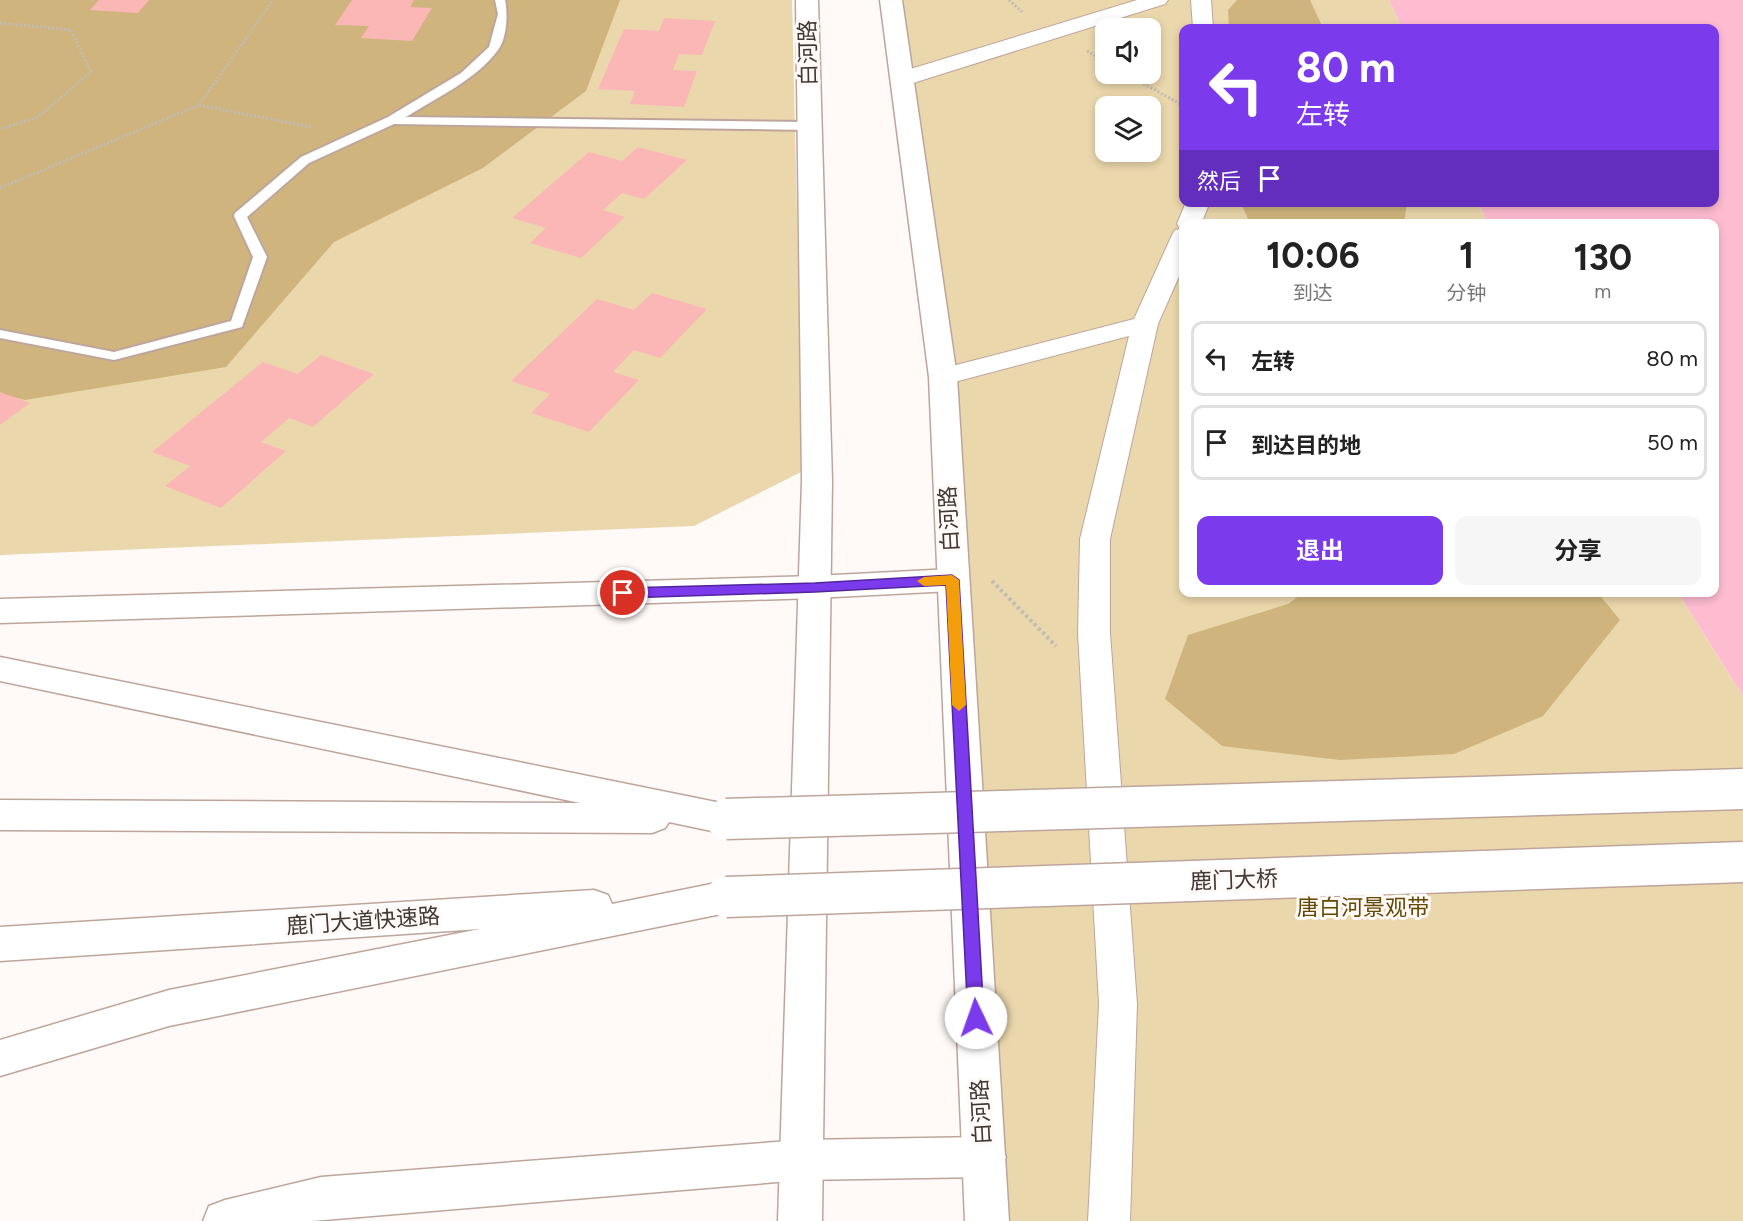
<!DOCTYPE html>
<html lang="zh">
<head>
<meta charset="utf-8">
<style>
	body { margin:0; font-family:Figtree,"Noto Sans SC",sans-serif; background:#f6f6f6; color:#222; height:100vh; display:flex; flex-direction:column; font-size:22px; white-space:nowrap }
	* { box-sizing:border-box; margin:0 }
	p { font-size:20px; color:#767676 }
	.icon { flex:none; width:33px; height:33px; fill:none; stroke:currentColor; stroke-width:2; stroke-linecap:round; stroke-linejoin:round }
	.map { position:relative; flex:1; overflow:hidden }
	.sheet { position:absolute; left:1179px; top:219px; width:540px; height:378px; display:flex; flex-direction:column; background:#fff; border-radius:12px; box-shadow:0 3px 9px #0003 }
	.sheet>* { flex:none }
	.banner { position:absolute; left:1179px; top:24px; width:540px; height:183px; border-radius:12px; box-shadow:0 3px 9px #0003; background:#7c3aed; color:#fff; overflow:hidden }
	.controls { position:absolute; left:1095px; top:18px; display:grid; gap:12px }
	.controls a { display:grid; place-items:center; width:66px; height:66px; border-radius:12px; background:#fff; box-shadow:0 3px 9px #0003; font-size:30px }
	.pin { position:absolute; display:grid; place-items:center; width:51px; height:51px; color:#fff; margin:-26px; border:3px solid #fff; border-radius:50%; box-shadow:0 2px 6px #0007 }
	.me { position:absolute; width:66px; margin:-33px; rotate:357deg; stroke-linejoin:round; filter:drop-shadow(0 0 4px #0008) }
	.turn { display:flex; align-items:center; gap:21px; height:126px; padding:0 18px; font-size:27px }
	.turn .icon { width:78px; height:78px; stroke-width:2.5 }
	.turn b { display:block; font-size:42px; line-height:51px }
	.then { display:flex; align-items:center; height:57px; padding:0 18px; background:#0003; gap:12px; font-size:22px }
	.eta { display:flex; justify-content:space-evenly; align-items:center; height:102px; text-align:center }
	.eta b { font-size:36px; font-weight:700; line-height:42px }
	.cta { display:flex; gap:12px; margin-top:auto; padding:12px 18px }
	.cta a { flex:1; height:69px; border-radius:12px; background:#7c3aed; color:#fff; font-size:24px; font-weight:700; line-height:69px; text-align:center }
	.cta a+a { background:#f6f6f6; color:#222 }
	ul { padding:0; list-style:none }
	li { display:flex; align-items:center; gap:18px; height:75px; margin:0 12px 9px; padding:0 6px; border:3px solid #e0e0e0; border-radius:12px }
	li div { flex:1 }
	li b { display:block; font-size:22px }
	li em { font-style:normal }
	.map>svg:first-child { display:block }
	.green { fill:#ebd7ac; fill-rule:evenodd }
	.forest { fill:#cfb57d }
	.water { fill:#febcd1 }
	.building { fill:#fbb7b6 }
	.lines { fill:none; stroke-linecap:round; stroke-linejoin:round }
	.lane-casing { stroke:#bea59c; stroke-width:4 }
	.street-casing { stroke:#bea59c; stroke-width:2 }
	.secondary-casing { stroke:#bea59c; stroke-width:3 }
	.primary-casing { stroke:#bea59c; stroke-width:3 }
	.highway-casing { stroke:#bea59c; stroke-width:3 }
	.path-far1 { stroke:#c1bab7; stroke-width:3; stroke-dasharray:2 2; stroke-linecap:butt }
	.path { stroke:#c1bab7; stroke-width:4; stroke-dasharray:3 3; stroke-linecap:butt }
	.lane { fill:#fff; fill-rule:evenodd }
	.street { fill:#fff; fill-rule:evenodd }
	.secondary { fill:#fff; fill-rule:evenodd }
	.primary { fill:#fff; fill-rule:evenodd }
	.highway { fill:#fff; fill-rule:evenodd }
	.highway-bridge-casing { stroke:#bea59c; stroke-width:43; stroke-linecap:butt }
	.highway-bridge { stroke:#fff; stroke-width:40 }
	.route { fill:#7c3aed; stroke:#51269a; stroke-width:1.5 }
	.slow { fill:#f59e0b }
	.labels { text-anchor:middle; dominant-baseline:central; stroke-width:6; stroke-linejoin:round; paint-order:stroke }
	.street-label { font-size:22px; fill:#403632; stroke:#fff9f7 }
	.park-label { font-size:22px; fill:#634900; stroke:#fff9f7 }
</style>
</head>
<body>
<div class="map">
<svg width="1743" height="1221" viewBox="0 0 1743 1221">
	<rect width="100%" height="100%" fill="#fff9f7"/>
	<path class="green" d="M0,0H792L803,471L694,526L0,555Z
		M891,0H1389L1402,28H1184V202L1478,203L1488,223L1184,224V592L1678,593L1743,696V1221H987L950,538ZM1106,28H1150V74H1106ZM1106,106H1150V152H1106Z"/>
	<path class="forest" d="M0,0H620L586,91L483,168L334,242L226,367L25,400L0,394Z
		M1237,0H1310L1323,28H1229L1228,10Z
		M1407,203L1404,224L1253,223L1249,221L1241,203Z
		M1303,593H1598L1620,620L1543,716L1454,754L1340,760L1222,746L1165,699L1188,635L1288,604Z"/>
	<path class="water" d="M1389,0H1743V696L1678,593L1714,592V224L1488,223L1478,203L1714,202V28H1402Z"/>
	<path class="building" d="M99,0H149L138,13L90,10Z
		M352,0H414L410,7L432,8L412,41L361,38L369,26L335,25Z
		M664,18L715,21L702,55L679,54L673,70L697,71L684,107L630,104L635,91L598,89L624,29L659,31Z
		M638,147L687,160L644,199L622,193L603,210L625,217L581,258L530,243L546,228L512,218L589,152L622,161Z
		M652,293L707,309L660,358L634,350L613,372L639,380L589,432L531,413L550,394L511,381L597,299L634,310Z
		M321,355L374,374L313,427L289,418L261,442L286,451L221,508L165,486L190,466L152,452L263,362L298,374Z
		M0,392L30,403L0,425Z"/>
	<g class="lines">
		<defs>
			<path id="lane" d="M495,0H505C508,14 507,38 498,50C476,80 436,98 406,117L810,122L816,126L810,130L394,124L309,163L247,217L267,257L242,327L114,360L0,338V330L114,352L231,321L253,257L234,216L235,213L301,157L388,117L461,73L489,47L498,14Z"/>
			<path id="street" d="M1137,0H1168L1165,4L910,84L902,86L894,84L891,79L894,74Z
				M1191,0H1211L1213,28H1193Z
				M1186,202H1210L1201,224H1184V265L1158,324L1110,539V633L1137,1004L1130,1221H1088L1099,1004L1078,633L1080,539L1129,336L943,385L933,383L929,377L933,371L1134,319L1172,235L1175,230L1180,229L1177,224Z"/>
			<path id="secondary" d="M796,0H818L832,481L822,1221H778L802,481Z
				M880,0H902L957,377L1009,1221H965L929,377Z"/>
			<path id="primary" d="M952,569L963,572L968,580L963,588L952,591L815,598L0,623V599L815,576Z
				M984,1137L999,1143L1006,1157L999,1171L984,1177L802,1180L312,1221H203L209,1206L225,1200L321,1177L802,1140Z"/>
			<path id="highway" d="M0,657L726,804L739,809L744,819L739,829L726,834L669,822L665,828L652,833L0,830V800L580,803L0,681Z
				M726,881L740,886L745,897L740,908L726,913L169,1026L0,1076V1040L169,990L480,929L0,961V927L594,890L608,895L612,904Z"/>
		</defs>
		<use href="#lane" class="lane-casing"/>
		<use href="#street" class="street-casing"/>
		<use href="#secondary" class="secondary-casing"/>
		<use href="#primary" class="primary-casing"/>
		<use href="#highway" class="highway-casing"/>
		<path class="path-far1" d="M1009,0L1022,12
			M0,23L71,30L91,72L38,117L0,129
			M1087,51L1106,62
			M1126,74L1184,106
			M199,105L311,127
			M0,188L199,105L273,0"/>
		<path class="path" d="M992,581L1056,646"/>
		<use href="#lane" class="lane"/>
		<use href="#street" class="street"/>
		<use href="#secondary" class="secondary"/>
		<use href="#primary" class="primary"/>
		<use href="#highway" class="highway"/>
		<defs>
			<path id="highway-bridge" d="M726,819L1743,789
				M726,897L1743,862"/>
		</defs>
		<use href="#highway-bridge" class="highway-bridge-casing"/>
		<use href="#highway-bridge" class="highway-bridge"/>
	</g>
	<path class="route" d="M952,575L959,580L984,1018L982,1024L976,1026L970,1024L968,1018L946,585L815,592L623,598L617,593L623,588L815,583Z"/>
	<path class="slow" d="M952,575L959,580L966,705L959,711L952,705L946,585L924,586L917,581L924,577Z"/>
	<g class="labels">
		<g class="street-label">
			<text transform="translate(808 53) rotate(-91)">白河路</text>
			<text transform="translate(949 519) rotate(-93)">白河路</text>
			<text transform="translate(1234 880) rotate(-2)">鹿门大桥</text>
			<text transform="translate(363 921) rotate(-4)">鹿门大道快速路</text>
			<text transform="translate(981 1112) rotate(-93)">白河路</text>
		</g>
		<g class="park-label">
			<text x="1363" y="907">唐白河景观带</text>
		</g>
	</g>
</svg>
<div class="controls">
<a><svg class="icon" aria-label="sound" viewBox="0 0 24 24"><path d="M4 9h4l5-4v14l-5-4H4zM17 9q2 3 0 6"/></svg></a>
<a><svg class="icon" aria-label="layers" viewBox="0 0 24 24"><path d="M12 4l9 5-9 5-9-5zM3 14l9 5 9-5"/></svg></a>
</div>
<div class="pin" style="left:623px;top:593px;background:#d93025"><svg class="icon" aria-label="arrive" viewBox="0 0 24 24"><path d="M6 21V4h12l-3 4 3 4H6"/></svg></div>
<svg class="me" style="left:976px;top:1018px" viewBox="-20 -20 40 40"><circle r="19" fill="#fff"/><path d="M0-13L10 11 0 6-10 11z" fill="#7c3aed"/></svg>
<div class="banner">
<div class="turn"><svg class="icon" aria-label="left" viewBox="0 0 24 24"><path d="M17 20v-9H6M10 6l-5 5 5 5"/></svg><div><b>80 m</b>左转</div></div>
<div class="then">然后<svg class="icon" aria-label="arrive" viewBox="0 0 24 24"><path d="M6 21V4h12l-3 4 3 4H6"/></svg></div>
</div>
<section class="sheet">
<div class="eta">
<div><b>10:06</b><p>到达</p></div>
<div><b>1</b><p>分钟</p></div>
<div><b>130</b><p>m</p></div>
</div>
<ul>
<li><svg class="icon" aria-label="left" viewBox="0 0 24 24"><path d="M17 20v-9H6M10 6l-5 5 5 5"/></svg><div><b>左转</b></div><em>80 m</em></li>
<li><svg class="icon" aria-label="arrive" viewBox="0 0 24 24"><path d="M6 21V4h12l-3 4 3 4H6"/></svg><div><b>到达目的地</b></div><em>50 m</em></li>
</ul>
<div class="cta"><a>退出</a><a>分享</a></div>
</section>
</div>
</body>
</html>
